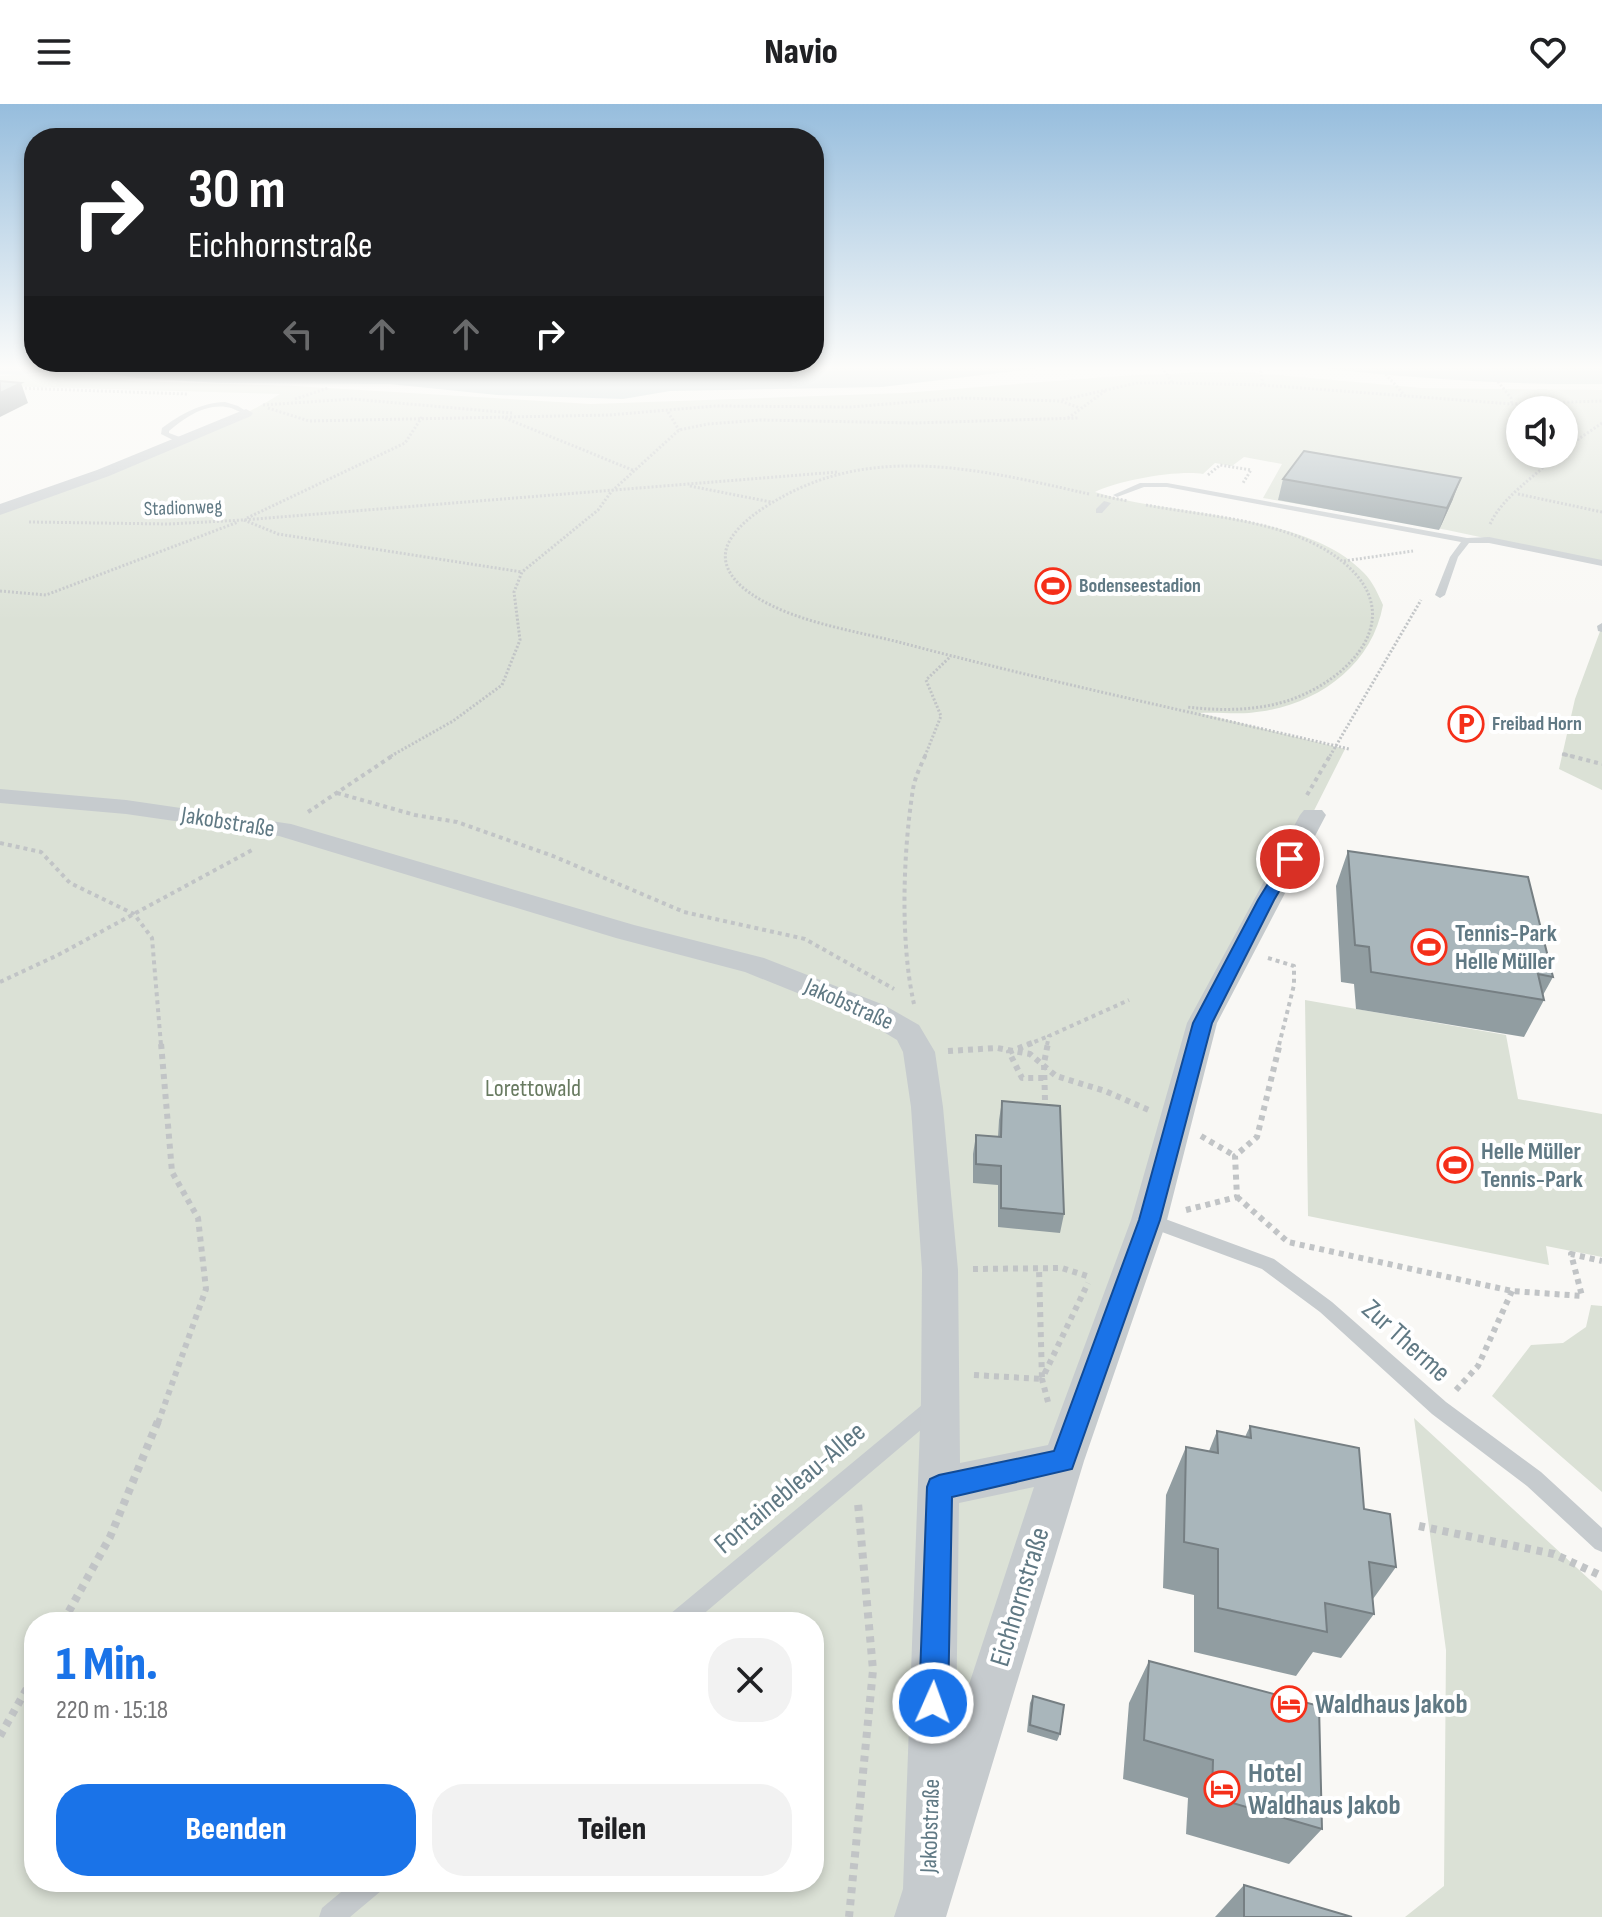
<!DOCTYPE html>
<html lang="de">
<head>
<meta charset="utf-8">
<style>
	body { margin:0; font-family:"Sofia Sans Condensed",sans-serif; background:#f2f2f2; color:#202124; height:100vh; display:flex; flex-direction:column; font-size:30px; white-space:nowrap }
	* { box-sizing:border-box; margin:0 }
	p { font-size:26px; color:#757577 }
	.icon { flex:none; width:44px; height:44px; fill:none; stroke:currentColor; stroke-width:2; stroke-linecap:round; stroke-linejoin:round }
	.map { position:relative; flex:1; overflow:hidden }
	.side { position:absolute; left:24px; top:1508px; width:800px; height:280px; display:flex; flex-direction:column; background:#fff; border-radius:32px; box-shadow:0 4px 12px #0003 }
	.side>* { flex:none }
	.guide { position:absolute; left:24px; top:24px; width:800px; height:244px; border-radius:32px; box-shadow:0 4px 12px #0003; background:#202124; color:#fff; overflow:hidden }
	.controls { position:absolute; left:1506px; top:292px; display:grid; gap:16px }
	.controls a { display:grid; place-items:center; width:72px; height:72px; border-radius:50%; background:#fff; box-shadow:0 4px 12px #0003; font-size:40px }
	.pin { position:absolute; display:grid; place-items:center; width:68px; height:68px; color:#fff; margin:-34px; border:4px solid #fff; border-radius:50%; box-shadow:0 2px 8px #0007 }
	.me { position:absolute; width:88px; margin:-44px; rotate:2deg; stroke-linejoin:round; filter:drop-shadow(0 0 6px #0008) }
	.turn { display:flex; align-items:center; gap:28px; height:168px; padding:0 32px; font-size:36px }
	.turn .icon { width:104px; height:104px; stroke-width:2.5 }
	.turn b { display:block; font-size:56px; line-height:68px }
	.lanes { display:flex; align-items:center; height:76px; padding:0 32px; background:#0003; justify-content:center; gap:40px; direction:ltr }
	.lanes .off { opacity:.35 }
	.round { display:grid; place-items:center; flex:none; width:84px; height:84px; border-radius:32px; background:#f2f2f2 }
	.overview { display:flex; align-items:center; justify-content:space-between; height:136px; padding:0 32px }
	h1 { font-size:48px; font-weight:800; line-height:60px; color:#1a73e8 }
	.cta { display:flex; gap:16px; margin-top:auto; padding:16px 32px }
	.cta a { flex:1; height:92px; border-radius:32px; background:#1a73e8; color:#fff; font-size:32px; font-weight:800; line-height:92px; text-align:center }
	.cta a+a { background:#f2f2f2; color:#202124 }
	header { display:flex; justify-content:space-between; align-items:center; height:104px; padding:0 32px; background:#fff; font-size:36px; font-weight:800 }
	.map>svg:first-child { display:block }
	.green { fill:#dbe1d6; fill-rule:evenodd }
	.water { fill:#bbcbcd }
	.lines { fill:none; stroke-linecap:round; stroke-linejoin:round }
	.path-far3 { stroke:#c1c4c6; stroke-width:3; stroke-dasharray:2 2; stroke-linecap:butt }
	.path-far2 { stroke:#c1c4c6; stroke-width:4; stroke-dasharray:4 4; stroke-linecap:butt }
	.path-far1 { stroke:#c1c4c6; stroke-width:6; stroke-dasharray:5 5; stroke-linecap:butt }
	.path { stroke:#c1c4c6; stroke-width:8; stroke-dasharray:6 6; stroke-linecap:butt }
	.service { fill:#c6cbce; fill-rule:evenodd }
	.minor { fill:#c6cbce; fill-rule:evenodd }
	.path-bridge { stroke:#c1c4c6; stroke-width:3; stroke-dasharray:2 2; stroke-linecap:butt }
	.wall { fill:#919da1 }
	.shaded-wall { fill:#767f83 }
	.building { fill:#a9b6bb; stroke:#767f83; stroke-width:2 }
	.route { fill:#1a73e8; stroke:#114b97; stroke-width:2 }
	.labels { text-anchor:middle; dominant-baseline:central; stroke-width:8; stroke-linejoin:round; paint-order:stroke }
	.far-street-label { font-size:20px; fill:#607984; stroke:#fff }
	.far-poi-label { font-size:20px; font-weight:bold; fill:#607984; stroke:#fff; text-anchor:start }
	.street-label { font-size:24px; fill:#607984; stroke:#fff }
	.poi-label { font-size:24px; font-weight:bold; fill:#607984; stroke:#fff; text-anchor:start }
	.park-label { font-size:24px; fill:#687a60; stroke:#fff }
	.near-street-label { font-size:28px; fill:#607984; stroke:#fff }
	.near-poi-label { font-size:28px; font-weight:bold; fill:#607984; stroke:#fff; text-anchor:start }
</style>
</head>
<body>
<header><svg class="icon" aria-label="menu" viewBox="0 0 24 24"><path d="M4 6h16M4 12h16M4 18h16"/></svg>Navio<svg class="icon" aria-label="heart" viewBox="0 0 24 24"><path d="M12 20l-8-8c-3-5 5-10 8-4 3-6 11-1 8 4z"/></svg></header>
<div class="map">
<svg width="1602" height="1813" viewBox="0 0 1602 1813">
	<rect width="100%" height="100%" fill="#f9f8f5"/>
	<path class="green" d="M1233,267L1422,284L1602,286V459L1447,426L1263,394L1282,360L1244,353L1232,362L1215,359L1203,370C1178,366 1119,376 1095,388C1171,413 1307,408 1364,469C1373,478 1378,490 1383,501C1371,566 1311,604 1249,609C1232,610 1215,608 1199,609L1345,645L1190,953L904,1813H0V406C93,370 195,342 280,290L0,282V272L56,269L132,277L295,282L591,300L903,289L1119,272ZM1520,306H1564V350H1520ZM34,1518H814V1778H34Z
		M1602,522V686L1559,665L1575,595Z
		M1305,896L1506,931L1518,995L1602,1010V1153L1546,1142L1549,1161L1308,1112Z
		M1591,1201L1602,1202V1388L1492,1292L1531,1241L1563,1239L1586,1223Z
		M1414,1314L1602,1487V1813H1405L1444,1782L1446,1546Z"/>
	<path class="water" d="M0,263H1049L882,283L670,287L623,295L497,291L389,280L219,279L137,274L75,264L21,271L0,270Z
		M1312,263H1602V280C1505,281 1408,274 1312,263Z"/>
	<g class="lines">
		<path class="path-far3" d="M1162,263L1172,278
			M1260,263L1263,281
			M1488,265L1511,294L1512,300
			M1383,267L1406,293
			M1595,267L1602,271
			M17,284L187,290
			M295,295L328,284
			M1062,296L1137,279H1173L1263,281L1512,300L1602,297
			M263,301L352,295L512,309
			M268,304L309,317L609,311L715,302L850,303L961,294L1060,297L1080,304
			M668,308L679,326
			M505,314L635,367
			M1068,314L1105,287
			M1564,345L1602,319
			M1208,371L1220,361L1251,366L1243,379
			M690,382L771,398
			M1089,390C987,367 879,339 782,393C762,404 738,419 728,440C718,463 738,482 756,493C800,520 858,527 906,540C1053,579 1201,610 1349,645
			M1518,390L1602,408
			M1146,401C1210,413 1291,416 1343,458C1410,513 1350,575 1290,596C1257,607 1221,607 1187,603
			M247,414L405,339L422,313
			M244,416L278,430L522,468
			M29,418L168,420L243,416L837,368
			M1490,420C1504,391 1535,373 1558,350
			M1344,457L1413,447
			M0,487L46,491L238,418
			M1562,650L1571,652
			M391,652L453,617L502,581L520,536L514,488L522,468L598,406L611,388L679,326L708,320L761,316L915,319L1078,314
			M925,652L941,612L926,576L951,552
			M1330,652L1421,496"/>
		<path class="path-far2" d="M1563,650L1602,660
			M337,689L415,711L457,718L553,752L684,808L805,835L894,885
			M1307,691L1331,650
			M308,708L395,650
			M0,739L41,748L70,779L134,810L152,834L161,941
			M1268,854L1294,862V881L1279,941
			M0,878L58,851L254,745
			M914,900C900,839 903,748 913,685C915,673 921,661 926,650
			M1027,941L1049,932
			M1047,941L1049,932L1129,896"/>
		<path class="path-far1" d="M1032,939L1009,948L1022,974H1045
			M948,947L997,944L1030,950L1056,972L1105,987L1149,1006
			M1045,996L1044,959L1048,939
			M1201,1032L1235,1052
			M1237,1093L1288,1138L1512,1187L1582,1192L1571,1150L1602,1157
			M1186,1106L1237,1093L1235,1052L1257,1033L1280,939
			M973,1165L1062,1164L1090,1173
			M974,1271L1042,1275L1039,1164
			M1456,1286L1478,1262L1512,1187
			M1048,1298L1042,1275L1088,1179
			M158,1319L206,1185L198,1114L172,1068L161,939"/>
		<path class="path" d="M1419,1422L1554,1450L1602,1472
			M63,1518L110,1433L158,1317
			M0,1632L34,1572
			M849,1813L873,1566L858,1399"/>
		<path class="service" d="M225,298L238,302L249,309C241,311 236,304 226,303C204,300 185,314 169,327V329L185,335V339H179L161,330L162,324C181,310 200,299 225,298Z
			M1140,379H1167L1467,434L1489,433L1602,456V462L1489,439H1469L1458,453L1445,491L1440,494L1435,491L1450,453L1461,438L1167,383H1144L1117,393L1113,391Z
			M1104,397L1111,399L1102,409H1096V405Z
			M1602,519V528L1598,527L1597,522Z
			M1149,1109L1274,1155L1332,1198L1446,1298L1541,1368L1602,1424V1448L1595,1445L1527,1382L1432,1310L1320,1208L1262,1165L1143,1121L1141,1116L1143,1111Z
			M935,1294L942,1296L944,1302L942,1308L694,1518H667L670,1510L928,1296Z
			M353,1778H384L381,1787L350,1813H319L322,1804Z"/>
		<path class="minor" d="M246,305L253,309L251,312L109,372L0,411V400L97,366Z
			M0,685L126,696L291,720L634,821L764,854L884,901L919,921L935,948L943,1003L958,1166L960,1359L1048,1341L1131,1116L1187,919L1300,711L1304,706H1322L1326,711L1217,919L1167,1116L1084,1357L946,1813H894L903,1785L921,1296L922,1166L911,1003L903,948L897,936L862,915L745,868L616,834L279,732L126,710L0,699ZM1034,1383L956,1620L959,1399Z"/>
		<path class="path-bridge" d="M1097,391L1128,397"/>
	</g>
	<path class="wall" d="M1283,375L1453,395L1439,426L1278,396Z
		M1348,747L1553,873L1543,891L1544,896L1524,933L1356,905L1354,880L1341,878L1336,782Z
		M1002,997L1064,1110L1060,1129L998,1123V1081L973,1079V1050L976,1031L998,1033L999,1016Z
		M1250,1322L1364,1405L1396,1463L1373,1495L1374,1510L1341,1554L1313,1548L1296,1572L1194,1548V1491L1163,1484L1166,1391L1186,1343L1209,1347L1217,1327L1245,1333Z
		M1149,1557L1322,1725L1289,1760L1186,1730L1188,1694L1123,1675L1129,1599Z
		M1033,1592L1060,1630L1057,1637L1027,1628L1030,1599Z
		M1244,1781L1352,1813H1215Z"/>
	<path class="shaded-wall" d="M21,279L28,299L0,313V289Z
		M1461,374L1453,395L1439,426L1447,404Z"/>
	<path class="building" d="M0,277L21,279L0,289Z
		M1304,347L1461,374L1447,404L1283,375Z
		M1348,747L1528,773L1553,873L1538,870L1544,896L1371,868L1369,843L1355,841Z
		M1002,997L1060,1002L1064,1110L1001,1104V1062L976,1060V1031L1001,1033Z
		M1250,1322L1359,1344L1364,1405L1390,1410L1396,1463L1369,1458L1374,1510L1325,1499L1327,1528L1218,1504V1445L1184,1438L1186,1343L1218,1349L1217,1327L1251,1334Z
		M1149,1557L1319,1602L1322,1725L1212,1693L1213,1656L1144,1636Z
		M1033,1592L1064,1601L1060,1630L1030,1621Z
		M1244,1781L1352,1813H1244Z"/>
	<linearGradient id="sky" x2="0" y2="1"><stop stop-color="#96bddd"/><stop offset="0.51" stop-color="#fcfcfa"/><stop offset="1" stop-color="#fcfcfa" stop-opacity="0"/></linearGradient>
	<rect width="1602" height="517" fill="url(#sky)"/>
	<path class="route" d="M1290,750L1298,755L1274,796L1212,919L1160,1116L1072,1365L952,1393L948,1599L943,1609L933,1613L923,1609L919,1599L927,1383L930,1375L939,1371L1054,1347L1139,1116L1193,919L1258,796L1285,752Z"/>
	<defs>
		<symbol id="stadium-ring" viewBox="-11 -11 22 22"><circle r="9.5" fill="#fff" stroke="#f52f19" stroke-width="1.5"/><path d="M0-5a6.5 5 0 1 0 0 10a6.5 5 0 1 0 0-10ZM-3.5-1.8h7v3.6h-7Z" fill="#f52f19"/></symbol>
		<symbol id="parking-ring" viewBox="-11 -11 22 22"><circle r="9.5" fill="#fff" stroke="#f52f19" stroke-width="1.5"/><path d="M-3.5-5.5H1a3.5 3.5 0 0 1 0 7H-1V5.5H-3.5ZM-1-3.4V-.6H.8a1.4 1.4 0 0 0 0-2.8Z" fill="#f52f19"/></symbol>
		<symbol id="hotel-ring" viewBox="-11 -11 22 22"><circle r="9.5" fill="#fff" stroke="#f52f19" stroke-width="1.5"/><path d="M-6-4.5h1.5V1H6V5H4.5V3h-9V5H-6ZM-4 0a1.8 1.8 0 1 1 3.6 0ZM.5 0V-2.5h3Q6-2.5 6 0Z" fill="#f52f19"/></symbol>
	</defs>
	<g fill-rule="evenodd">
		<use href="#stadium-ring" x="1033" y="462" width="40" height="40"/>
		<use href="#parking-ring" x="1446" y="600" width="40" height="40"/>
		<use href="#stadium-ring" x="1409" y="823" width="40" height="40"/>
		<use href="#stadium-ring" x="1435" y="1041" width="40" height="40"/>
		<use href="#hotel-ring" x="1269" y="1580" width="40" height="40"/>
		<use href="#hotel-ring" x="1202" y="1665" width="40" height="40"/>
	</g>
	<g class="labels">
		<g class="far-street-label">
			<text transform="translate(183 404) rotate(-2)">Stadionweg</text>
		</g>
		<g class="far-poi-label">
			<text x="1079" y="482">Bodenseestadion</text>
			<text x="1492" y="620">Freibad Horn</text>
		</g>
		<g class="street-label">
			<text transform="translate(228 718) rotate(9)">Jakobstraße</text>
			<text transform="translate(849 900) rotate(24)">Jakobstraße</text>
			<text transform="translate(930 1722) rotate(-88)">Jakobstraße</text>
		</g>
		<g class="poi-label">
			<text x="1455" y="829">Tennis-Park<tspan x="1455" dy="28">Helle Müller</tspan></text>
			<text x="1481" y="1047">Helle Müller<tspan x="1481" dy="28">Tennis-Park</tspan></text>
		</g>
		<g class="park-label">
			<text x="533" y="984">Lorettowald</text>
		</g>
		<g class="near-street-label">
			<text transform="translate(1406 1237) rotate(42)">Zur Therme</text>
			<text transform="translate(790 1384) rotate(-40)">Fontainebleau-Allee</text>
			<text transform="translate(1020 1493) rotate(-73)">Eichhornstraße</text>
		</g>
		<g class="near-poi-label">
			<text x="1315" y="1600">Waldhaus Jakob</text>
			<text x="1248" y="1669">Hotel<tspan x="1248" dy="32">Waldhaus Jakob</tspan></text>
		</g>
	</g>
</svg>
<div class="controls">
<a><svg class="icon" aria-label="sound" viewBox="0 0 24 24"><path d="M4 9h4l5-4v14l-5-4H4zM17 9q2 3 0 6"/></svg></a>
</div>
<div class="pin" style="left:1290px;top:755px;background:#d93025"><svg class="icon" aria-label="arrive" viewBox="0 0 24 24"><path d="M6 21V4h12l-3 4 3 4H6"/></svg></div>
<svg class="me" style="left:933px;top:1599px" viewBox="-20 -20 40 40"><circle r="17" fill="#1a73e8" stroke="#fff" stroke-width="3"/><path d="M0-11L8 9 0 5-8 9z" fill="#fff"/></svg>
<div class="guide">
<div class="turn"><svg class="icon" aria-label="right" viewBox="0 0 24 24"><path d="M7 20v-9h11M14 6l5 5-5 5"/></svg><div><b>30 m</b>Eichhornstraße</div></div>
<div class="lanes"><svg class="icon off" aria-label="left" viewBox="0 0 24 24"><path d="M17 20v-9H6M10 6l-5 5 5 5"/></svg><svg class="icon off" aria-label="ahead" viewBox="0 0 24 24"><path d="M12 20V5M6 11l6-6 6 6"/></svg><svg class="icon off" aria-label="ahead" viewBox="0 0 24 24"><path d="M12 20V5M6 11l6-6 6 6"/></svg><svg class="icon" aria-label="right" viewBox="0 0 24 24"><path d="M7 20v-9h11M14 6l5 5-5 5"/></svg></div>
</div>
<section class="side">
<div class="overview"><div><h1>1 Min.</h1><p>220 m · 15:18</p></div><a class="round"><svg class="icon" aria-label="close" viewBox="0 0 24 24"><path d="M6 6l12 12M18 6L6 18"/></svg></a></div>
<div class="cta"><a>Beenden</a><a>Teilen</a></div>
</section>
</div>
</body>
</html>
